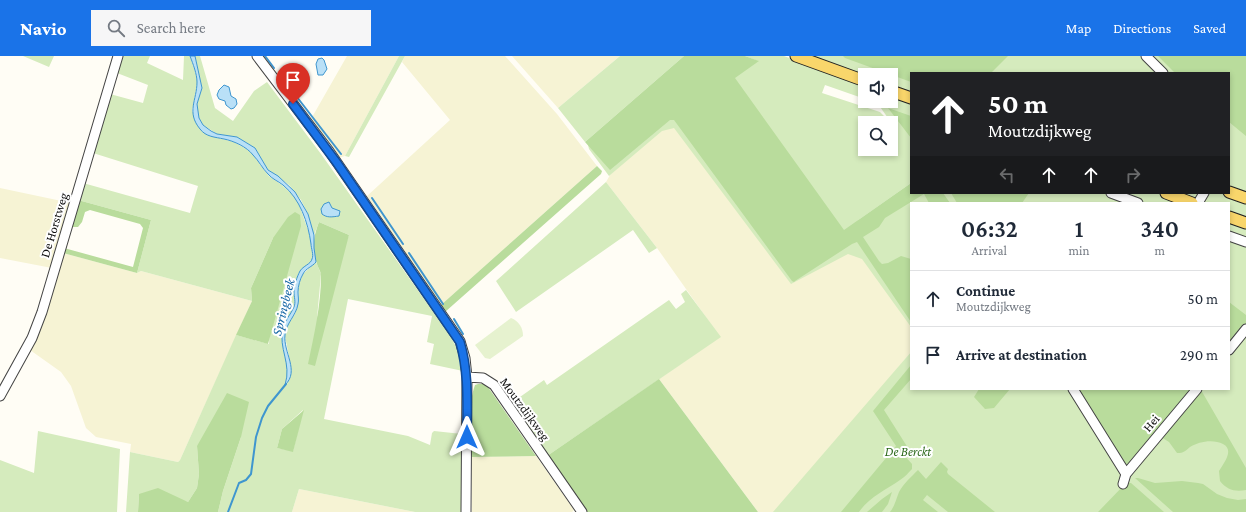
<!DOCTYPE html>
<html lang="en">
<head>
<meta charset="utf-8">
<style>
	body { margin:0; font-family:"Crimson Pro",serif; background:#f6f6f7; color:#1f2937; height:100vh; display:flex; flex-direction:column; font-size:15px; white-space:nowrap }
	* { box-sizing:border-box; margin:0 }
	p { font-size:13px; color:#747a83 }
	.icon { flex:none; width:22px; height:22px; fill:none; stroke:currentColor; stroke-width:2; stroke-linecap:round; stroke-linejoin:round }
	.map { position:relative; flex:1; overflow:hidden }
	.side { position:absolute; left:910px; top:146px; width:320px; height:188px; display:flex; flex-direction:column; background:#fff; border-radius:0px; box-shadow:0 2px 6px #0003 }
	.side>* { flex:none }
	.banner { position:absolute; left:910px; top:16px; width:320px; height:122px; border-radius:0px; box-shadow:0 2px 6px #0003; background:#202124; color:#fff; overflow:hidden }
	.buttons { position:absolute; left:858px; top:12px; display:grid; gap:8px }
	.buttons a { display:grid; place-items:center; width:40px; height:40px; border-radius:0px; background:#fff; box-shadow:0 2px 6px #0003; font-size:20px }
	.pin { position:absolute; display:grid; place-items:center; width:34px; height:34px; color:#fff; margin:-41px -17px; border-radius:50% 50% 50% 0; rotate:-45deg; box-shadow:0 0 4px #0007 }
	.pin .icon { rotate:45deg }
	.me { position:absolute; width:44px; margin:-22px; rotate:0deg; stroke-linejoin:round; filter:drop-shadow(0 0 3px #0008) }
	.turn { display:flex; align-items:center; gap:14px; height:84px; padding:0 12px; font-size:18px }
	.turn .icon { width:52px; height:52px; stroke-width:2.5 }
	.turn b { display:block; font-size:28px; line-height:34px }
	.lanes { display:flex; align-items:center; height:38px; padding:0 12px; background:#0003; justify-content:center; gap:20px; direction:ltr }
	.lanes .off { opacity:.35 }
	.eta { display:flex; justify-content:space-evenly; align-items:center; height:68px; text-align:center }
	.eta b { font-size:24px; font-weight:600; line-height:28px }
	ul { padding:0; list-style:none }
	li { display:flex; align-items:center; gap:12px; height:56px; padding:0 12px; border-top:1px solid #e0e1e3 }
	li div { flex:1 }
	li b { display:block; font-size:15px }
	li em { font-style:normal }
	header { display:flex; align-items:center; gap:24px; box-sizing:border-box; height:56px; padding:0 20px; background:#1a73e8; color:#fff }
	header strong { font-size:19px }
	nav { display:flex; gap:22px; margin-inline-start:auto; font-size:14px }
	.search { width:280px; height:36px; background:#f6f6f7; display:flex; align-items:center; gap:10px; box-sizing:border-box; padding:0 14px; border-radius:0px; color:#747a83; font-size:15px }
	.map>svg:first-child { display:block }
	.farmland { fill:#f6f3d4 }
	.green { fill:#d5ebbd; fill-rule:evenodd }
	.forest { fill:#b9dc9c }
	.pitch { fill:#e6f2cf }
	.water { fill:#b9e0f7; stroke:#3f96cf }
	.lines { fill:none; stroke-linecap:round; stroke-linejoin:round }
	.stream { stroke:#3f96cf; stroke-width:2 }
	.minor-casing { stroke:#444; stroke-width:11 }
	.major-casing { stroke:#222; stroke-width:13 }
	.minor { stroke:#fff; stroke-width:9 }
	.major { stroke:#f9d66b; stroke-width:11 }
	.route-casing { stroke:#114b97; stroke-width:10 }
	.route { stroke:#1a73e8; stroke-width:7 }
	.labels { text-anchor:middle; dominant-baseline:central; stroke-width:4; stroke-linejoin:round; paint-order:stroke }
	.street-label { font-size:13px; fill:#111; stroke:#fff }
	.park-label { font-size:13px; font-style:italic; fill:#2f6b1f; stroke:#fff }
	.water-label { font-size:14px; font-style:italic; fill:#1768a6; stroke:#fff }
</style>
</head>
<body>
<header>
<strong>Navio</strong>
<div class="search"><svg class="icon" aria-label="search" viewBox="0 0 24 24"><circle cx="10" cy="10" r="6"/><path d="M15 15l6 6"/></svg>Search here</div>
<nav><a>Map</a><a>Directions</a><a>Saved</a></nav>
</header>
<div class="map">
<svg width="1246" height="456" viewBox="0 0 1246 456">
	<rect width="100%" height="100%" fill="#fffdf5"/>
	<path class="farmland" d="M347,0H399L345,100L338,102L311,63Z
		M405,0H505L557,58L597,110L441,249L367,140L450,64L402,6Z
		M512,0H620L558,52Z
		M670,64L852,188L911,266V296L779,456H758L659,323L720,281L657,192L606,126L610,119Z
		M0,132L71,147L52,212L0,202Z
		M63,197L137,217L141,215L252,245L180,404L178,406L130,396L131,388L96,381L86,372L71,330L61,316L30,294Z
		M536,400L574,454L572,456H472V401Z
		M299,433L415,456H292Z"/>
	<path class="green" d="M23,0H54L49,11Z
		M122,0H150L147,7L183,24L184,0H190L197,22V29L192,54L200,73L208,79L234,86L248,94L254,99L261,110L269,120L282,129L292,138L299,148L310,180L313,201L311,206L301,214L296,225L294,234L295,246L294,251L284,270L288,315L286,328L291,318V311L285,280L287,269L295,258L299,244L298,230L303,218L316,206L321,218L317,262L349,179L319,166L314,179L308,158L301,144L289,129L268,114L255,92L237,81L217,78L203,69L199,62L197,53V48L202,32L195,0H200L215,52L233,65L254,35L267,26L321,98L449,278L458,294L463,315L430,308L434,288L427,286L432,260L348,243L324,363L408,380L430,389L432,377L434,375L462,378L461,456H415L299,433L292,456H218L223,435L241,381L197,390L199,418L197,432L188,446L139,438L138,456H126L130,396L178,406L180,404L236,279L269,288L273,182L251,232L252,245L141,215L137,217L151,164L78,144L83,127L190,157L198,130L93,97L110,38L143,47L148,29L117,17ZM303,354L293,395L277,392L282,373Z
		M399,0H405L349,101L345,100Z
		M620,0H684L585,86L558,52Z
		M745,0H784L851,25L808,0H1246V456H773L911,296V333H1229V147H911V271L862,203L848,198L791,228L674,72L662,75L609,120L589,93L587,85L758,5ZM911,17H1229V137H911L857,165L911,127ZM865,19H891V45H870L878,48L895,72L891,67V93H865V67H891L880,56L822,37L825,29L865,43Z
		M606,126L657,192L649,197L633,174L516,256L496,225Z
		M686,234L721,281L547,400L510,348L544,324L547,329L669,244L676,253L685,246L681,238Z
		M38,375L120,393L117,456H0V404L34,417Z"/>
	<path class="forest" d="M684,0H745L759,5L735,22L844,174L911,127V137H943L950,147H929L924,138L885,162L879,171L863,181L879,205L882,208L888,207L901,200L911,203V266L857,186L852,188L795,225L794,226L792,225L674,64H670L610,114L585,86Z
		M843,0H1008L991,17H911V26L845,2Z
		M1158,0H1246V80L1229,66V17H1175Z
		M888,52L911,60V82Z
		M597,110L602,115L601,118L445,256L441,249Z
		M951,137H1029L1022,147H957Z
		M78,144L151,164L137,217L63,197L64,192L133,211L143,172L140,168L90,154L85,156L82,166L78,171H70Z
		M295,156L300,159L301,170L268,288L236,279L252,245L251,232L273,182L288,161Z
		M319,166L349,179L315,310L308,308C314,279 321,249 321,220C321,215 318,212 317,208C312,193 313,181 319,166Z
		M1229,246L1246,259V268L1229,288Z
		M911,309V323L884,354L908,392L903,398L912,408V413C908,417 905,421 900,424C886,434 869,441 859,456H841L896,390L873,355Z
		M659,323L758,456H586L547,400Z
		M478,328H483L488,331L536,400L472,401C471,378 467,351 475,329Z
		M979,333H1010L994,352L985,353L974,341Z
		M1076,333H1192L1128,412H1125Z
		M1201,334L1246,412V434C1235,436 1227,434 1220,425L1219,415C1223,408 1235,394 1223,388C1214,383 1199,385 1190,391C1185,395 1184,397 1177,397L1169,386L1161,381Z
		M227,337L249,346L241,381L223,435L218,456H138L139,438L158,432L188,446L197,432L199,418L197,390Z
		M304,354L293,396L277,392L282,373Z
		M941,406L948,413L947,416L948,418L995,456H948L927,439L923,444L938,456H890C895,450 896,443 899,436C904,427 911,421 918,414L926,423Z
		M1135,422H1138L1155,427L1182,425L1198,427L1203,428L1217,438L1227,442L1238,444L1246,443V456H1173Z
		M1126,427H1131L1164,456H1098Z
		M892,436L888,448L882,456H867L882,443Z"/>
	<path class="pitch" d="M511,262C519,265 523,272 523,280L490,303L485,302L475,289Z"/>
	<path class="water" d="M190,0H195L202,32L197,48L199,62L203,69L211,75L217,78L237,81L255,92L268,114L278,120L295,136L308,158L314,179V192L316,206C312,211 306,212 303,218C300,223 298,230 298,236C298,240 299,244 298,248C296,260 286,267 285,279C283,296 300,315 285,329C292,307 278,293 283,272C285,264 291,258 294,251C296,246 294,241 294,236C294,229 297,221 300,215C303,210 311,208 312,203C314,199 311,192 311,188C308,166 300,143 283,129C278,125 272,123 268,118C262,112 259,105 253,99C247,91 234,85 224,83C215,81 206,81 200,73C186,56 197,44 197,26C197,18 193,8 190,0Z
		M322,2L324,4L327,13L323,19H318L316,8L318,3Z
		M224,29L229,31L231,40L236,43L237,48L234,52L231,53L226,49L225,45L219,43L217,39L219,34Z
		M329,146L332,152L340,155L339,160C332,161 327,162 322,158L321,153L324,148Z"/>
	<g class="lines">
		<path class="stream" d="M265,0L274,12
			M283,23L341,98
			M372,142L403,188
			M409,197L443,248
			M454,263L463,278
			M228,456L239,427L246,424L251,418L256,381L262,362L268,350L286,328"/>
		<defs>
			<path id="minor" d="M257,0L329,95L460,285L465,302L467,321L466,456
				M1146,0L1163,17
				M1111,137L1138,147
				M1198,147L1204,137
				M1229,180L1246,186
				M1229,294L1246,273
				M467,321L483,322L494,329L582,456
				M1073,333L1126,418
				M0,340L32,282L42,256L118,0
				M1123,428L1126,418L1197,333"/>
			<path id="major" d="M796,0L865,25
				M891,35L911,42
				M1229,136L1246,142
				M1166,137L1192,147
				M1229,161L1246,167"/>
		</defs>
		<use href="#minor" class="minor-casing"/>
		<use href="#major" class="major-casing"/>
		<use href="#minor" class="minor"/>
		<use href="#major" class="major"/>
	</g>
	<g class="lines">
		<defs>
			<path id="route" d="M293,48L337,107L460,286C469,317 467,348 467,381"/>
		</defs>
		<use href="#route" class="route-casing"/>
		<use href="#route" class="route"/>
	</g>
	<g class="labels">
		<g class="street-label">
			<text transform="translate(54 169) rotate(-73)">De Horstweg</text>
			<text transform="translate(525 353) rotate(54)">Moutzdijkweg</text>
			<text transform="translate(1151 367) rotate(-50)">Hei</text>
		</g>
		<g class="park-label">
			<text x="908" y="395">De Berckt</text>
		</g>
		<g class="water-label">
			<text transform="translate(283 251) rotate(-76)">Springbeek</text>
		</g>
	</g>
</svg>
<div class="buttons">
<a><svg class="icon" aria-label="sound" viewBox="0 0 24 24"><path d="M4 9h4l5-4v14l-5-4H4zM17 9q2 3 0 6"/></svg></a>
<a><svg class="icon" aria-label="search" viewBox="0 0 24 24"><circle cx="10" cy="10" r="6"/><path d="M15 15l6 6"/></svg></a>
</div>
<div class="pin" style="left:293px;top:48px;background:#d93025"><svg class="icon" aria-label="arrive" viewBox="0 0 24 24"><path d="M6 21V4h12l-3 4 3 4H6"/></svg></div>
<svg class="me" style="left:467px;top:381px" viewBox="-20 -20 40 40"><path d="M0-17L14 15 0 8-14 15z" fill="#1a73e8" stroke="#fff" stroke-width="4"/></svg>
<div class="banner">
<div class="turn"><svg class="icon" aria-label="ahead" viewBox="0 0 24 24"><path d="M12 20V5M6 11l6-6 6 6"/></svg><div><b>50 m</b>Moutzdijkweg</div></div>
<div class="lanes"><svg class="icon off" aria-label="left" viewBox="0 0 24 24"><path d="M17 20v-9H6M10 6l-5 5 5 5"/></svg><svg class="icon" aria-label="ahead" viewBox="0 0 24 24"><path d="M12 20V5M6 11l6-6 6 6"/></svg><svg class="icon" aria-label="ahead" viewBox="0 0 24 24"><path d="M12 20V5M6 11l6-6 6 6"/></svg><svg class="icon off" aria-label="right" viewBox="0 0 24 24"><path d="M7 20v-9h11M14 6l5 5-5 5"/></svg></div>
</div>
<section class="side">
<div class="eta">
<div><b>06:32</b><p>Arrival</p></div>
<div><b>1</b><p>min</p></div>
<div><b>340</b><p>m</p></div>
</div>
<ul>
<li><svg class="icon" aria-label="ahead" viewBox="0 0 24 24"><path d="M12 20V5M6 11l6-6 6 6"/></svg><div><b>Continue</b><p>Moutzdijkweg</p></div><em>50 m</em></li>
<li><svg class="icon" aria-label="arrive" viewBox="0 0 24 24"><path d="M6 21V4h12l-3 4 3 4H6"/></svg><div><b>Arrive at destination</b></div><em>290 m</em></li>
</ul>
</section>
</div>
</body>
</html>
